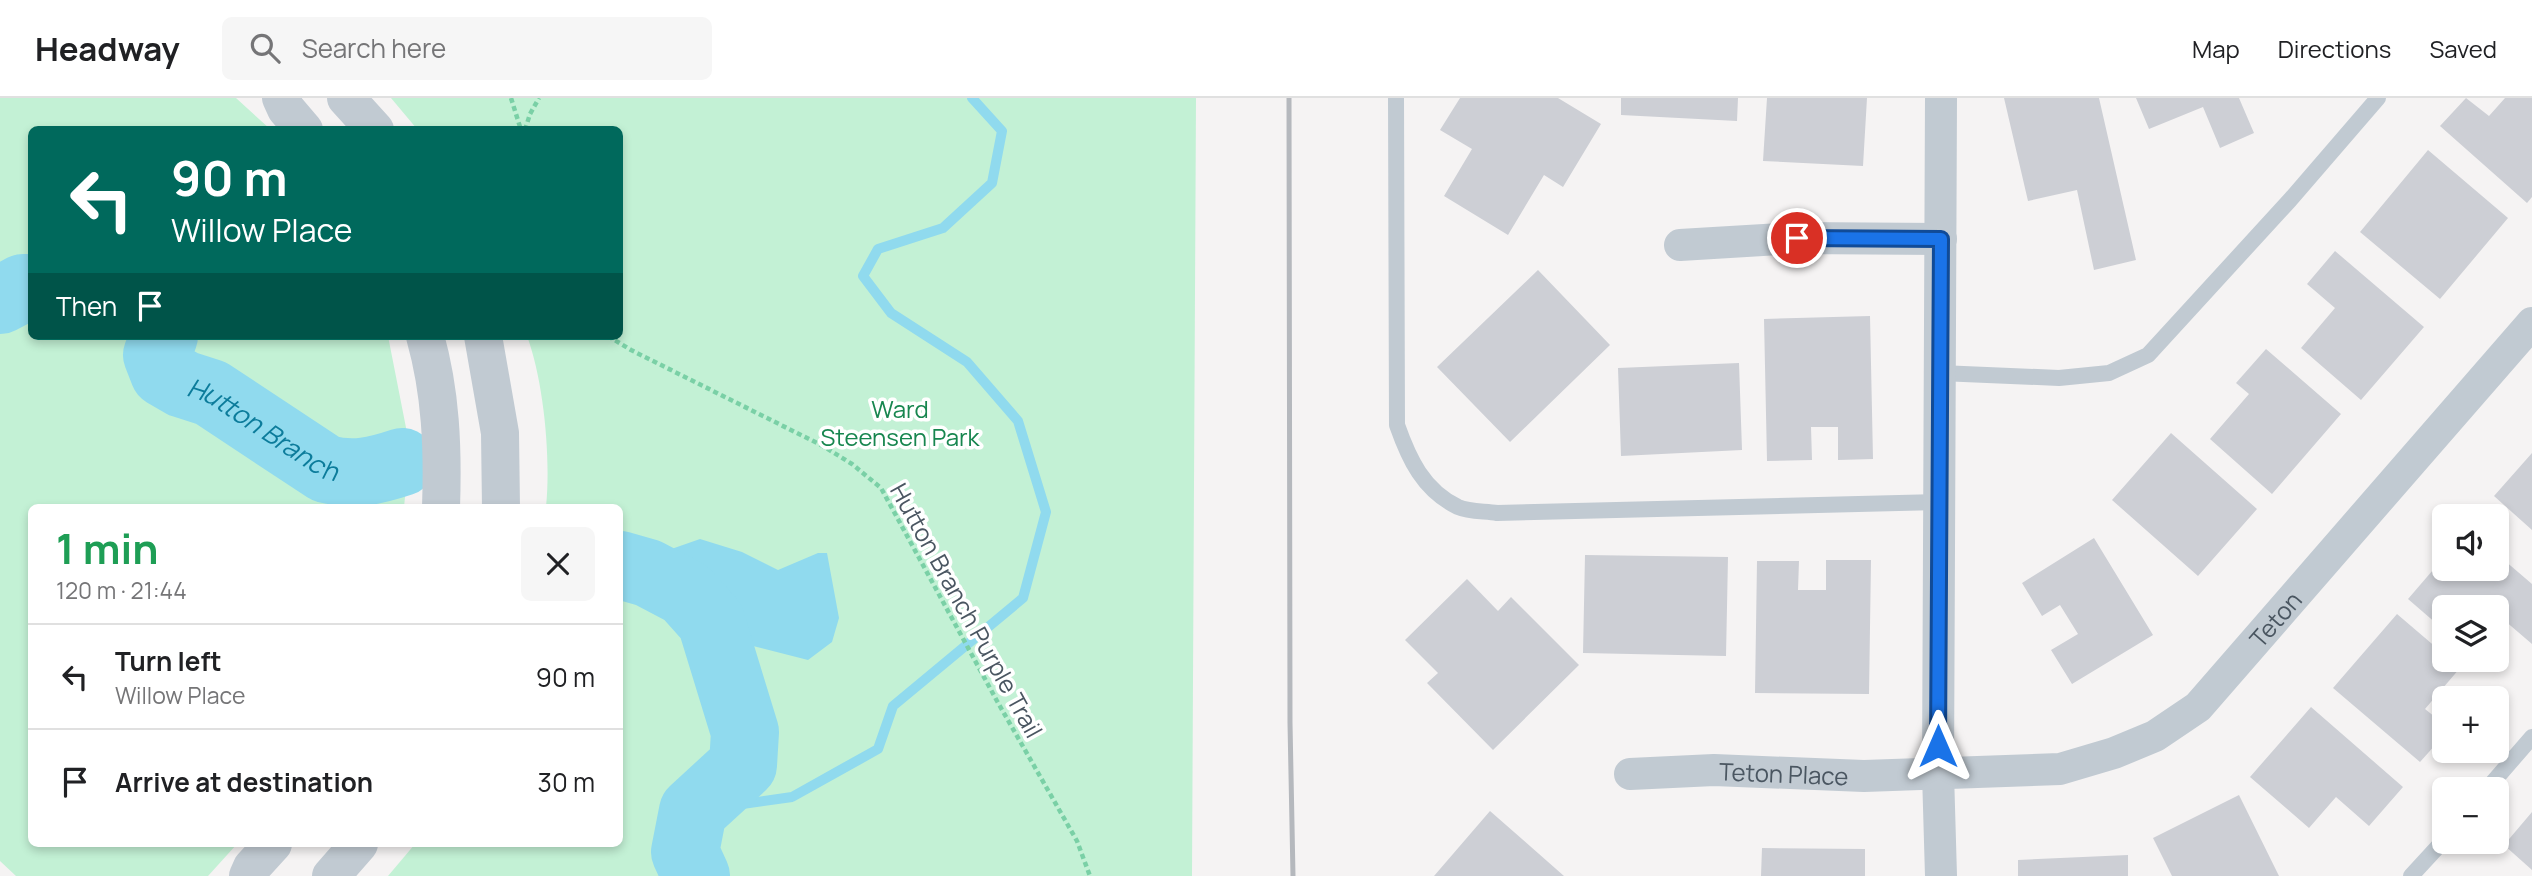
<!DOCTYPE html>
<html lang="en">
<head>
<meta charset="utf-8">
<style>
	body { margin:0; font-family:Manrope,sans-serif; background:#f6f6f6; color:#202124; height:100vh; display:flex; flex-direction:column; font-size:26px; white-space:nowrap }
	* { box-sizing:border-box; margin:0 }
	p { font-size:23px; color:#757577 }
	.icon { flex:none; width:38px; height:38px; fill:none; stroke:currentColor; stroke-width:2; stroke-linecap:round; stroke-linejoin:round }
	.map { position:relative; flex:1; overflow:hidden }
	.sheet { position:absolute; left:28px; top:406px; width:595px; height:343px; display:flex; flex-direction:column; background:#fff; border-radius:10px; box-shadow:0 4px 10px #0003 }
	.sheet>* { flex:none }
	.banner { position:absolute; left:28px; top:28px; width:595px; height:214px; border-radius:10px; box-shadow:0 4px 10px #0003; background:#00695c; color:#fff; overflow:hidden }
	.fabs { position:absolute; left:2432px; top:406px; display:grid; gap:14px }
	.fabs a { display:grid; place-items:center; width:77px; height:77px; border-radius:10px; background:#fff; box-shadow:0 4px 10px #0003; font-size:35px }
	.pin { position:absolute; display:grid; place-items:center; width:60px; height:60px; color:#fff; margin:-30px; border:4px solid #fff; border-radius:50%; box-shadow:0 2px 7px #0007 }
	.me { position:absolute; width:77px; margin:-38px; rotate:0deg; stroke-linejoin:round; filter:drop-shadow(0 0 5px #0008) }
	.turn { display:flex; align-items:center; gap:24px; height:147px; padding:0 28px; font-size:32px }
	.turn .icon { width:91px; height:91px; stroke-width:2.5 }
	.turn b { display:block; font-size:49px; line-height:60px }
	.then { display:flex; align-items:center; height:66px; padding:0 28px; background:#0003; gap:14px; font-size:26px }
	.round { display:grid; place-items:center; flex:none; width:74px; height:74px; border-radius:10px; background:#f6f6f6 }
	.headline { display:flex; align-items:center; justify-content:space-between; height:119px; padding:0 28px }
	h1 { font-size:42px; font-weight:700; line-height:52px; color:#1e9e55 }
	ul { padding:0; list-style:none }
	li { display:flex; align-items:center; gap:21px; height:105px; padding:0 28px; border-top:2px solid #e0e0e0 }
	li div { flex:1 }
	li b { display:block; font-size:26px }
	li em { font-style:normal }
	header { display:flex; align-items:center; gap:42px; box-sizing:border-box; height:98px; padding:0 35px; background:#fff; border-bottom:2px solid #e0e0e0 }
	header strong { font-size:33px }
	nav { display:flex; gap:38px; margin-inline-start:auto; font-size:24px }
	.search { width:490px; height:63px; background:#f6f6f6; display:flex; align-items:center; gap:18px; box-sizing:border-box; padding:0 24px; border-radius:10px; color:#757577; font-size:26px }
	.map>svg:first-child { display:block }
	.green { fill:#c3f1d5 }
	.water { fill:#90daee }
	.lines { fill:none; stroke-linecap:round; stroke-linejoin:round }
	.stream { stroke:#90daee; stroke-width:10 }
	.river { stroke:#90daee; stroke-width:68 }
	.building { fill:#cdcfd5 }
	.path { stroke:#7ad0a6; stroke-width:4.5; stroke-dasharray:5 3.5; stroke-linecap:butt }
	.service { stroke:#c1cad2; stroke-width:16 }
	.minor { stroke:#c1cad2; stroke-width:32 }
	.tertiary { stroke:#c1cad2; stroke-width:38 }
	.rail { stroke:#b5b8bd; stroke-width:5 }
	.route-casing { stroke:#114b97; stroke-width:18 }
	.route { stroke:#1a73e8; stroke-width:12 }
	.labels { text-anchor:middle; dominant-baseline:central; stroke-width:7; stroke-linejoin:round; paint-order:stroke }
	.park-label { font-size:24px; fill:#17864f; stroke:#fff }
	.street-label { font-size:24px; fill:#4a5661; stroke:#fff }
	.water-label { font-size:26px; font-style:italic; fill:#0c7c9b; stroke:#fff }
</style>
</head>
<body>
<header>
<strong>Headway</strong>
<div class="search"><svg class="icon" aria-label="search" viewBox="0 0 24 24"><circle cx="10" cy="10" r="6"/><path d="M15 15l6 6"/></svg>Search here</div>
<nav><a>Map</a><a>Directions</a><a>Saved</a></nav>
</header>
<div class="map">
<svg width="2532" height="778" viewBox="0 0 2532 778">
	<rect width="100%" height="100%" fill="#f5f3f3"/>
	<path class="green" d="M0,0H236L270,31L32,32V238H388L410,350L404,409L32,410V746H237L208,778H16L0,763Z
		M391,0H1196L1192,778H388L415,746H620V410L546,409C551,361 544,284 527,238H620V32L417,31Z"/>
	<path class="water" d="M620,441L660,455L700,441L742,454L778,472L818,455H827L839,520L832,544L808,562L749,547C735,567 747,577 751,599L742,606L730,610L719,601L715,577L694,519L647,487L620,475Z"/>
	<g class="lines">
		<path class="stream" d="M693,713L792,699L878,651L893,608L1023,500L1046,414L1018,323L967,264L891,215L863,178L878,151L943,130L992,85L1002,33L972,0"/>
		<g class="river">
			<path d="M0,202L23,190H32"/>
			<path id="s1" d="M164,238L157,257L164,275L183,286L211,295L326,371C354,378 375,373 402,364"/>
			<path d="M620,467L648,475L686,495L711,523L745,634L743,667L693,713L685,754L696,778"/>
		</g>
	</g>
	<path class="building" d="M1460,0H1558L1601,26L1563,89L1544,77L1508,137L1444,98L1472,51L1440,32Z
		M1621,0H1738L1737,23L1621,17Z
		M1767,0H1867L1863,68L1763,63Z
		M2004,0H2099L2136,162L2094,172L2077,92L2028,103Z
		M2136,0H2239L2254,35L2220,50L2203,9L2149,31Z
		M2466,0L2489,18L2505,0H2532V99L2527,105L2440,28Z
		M2428,52L2508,120L2440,201L2360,134Z
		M2335,153L2424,229L2361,302L2301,250L2335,210L2307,186Z
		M1538,172L1610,247L1510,344L1437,269Z
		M1870,218L1873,361L1838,362V329H1811L1812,362L1767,363L1764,221Z
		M2266,251L2341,316L2272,396L2210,341L2249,296L2236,285Z
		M1739,265L1742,352L1621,358L1618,270Z
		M2171,335L2257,411L2198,478L2112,402Z
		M2532,355V432L2494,398Z
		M2094,440L2153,537L2072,586L2051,552L2078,536L2060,507L2042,518L2022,485Z
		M2497,456L2532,486V546L2497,516V509H2445V533L2408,501L2445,458V471H2497Z
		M1585,457L1728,459L1726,558L1583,555Z
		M1826,462H1871L1869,596L1755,595L1757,463H1799L1798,492H1826Z
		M1467,481L1498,513L1511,499L1579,567L1493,652L1427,585L1438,575L1405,542Z
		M2397,516L2445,557V562H2451L2460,570L2425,611L2445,627V636L2420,664L2333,590Z
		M2311,609L2403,689L2369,728L2336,699L2309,730L2250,679Z
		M2239,697L2279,778H2172L2153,740Z
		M1490,713L1564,778H1434Z
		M2532,714V772L2504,747Z
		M1762,750L1865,751V778H1761Z
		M2128,757V778H2018V762Z"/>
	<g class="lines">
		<path class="path" d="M511,0L521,32
			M525,32L530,16L539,0
			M608,238L631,252L823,348L852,366L881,390L997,603L1077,743L1090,778"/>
		<path class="service" d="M1396,0L1397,327C1409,361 1423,392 1458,409C1469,414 1485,413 1497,415L1939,404
			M1940,275L2059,280L2109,275L2148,257L2290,102L2378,0
			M2487,691L2532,639
			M2411,778L2445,741"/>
		<g class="minor">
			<path d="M1941,0L1938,675L1941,778"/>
			<path d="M1680,147L1797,140L1941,141"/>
			<path id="s2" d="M1630,676L1714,672L1864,678L2060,671L2114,655L2155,638L2198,609L2532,225"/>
		</g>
		<path class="tertiary" d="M281,0L286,11L304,32
			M346,0L375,32
			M425,238C441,295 443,350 441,410
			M483,238L500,335L501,410
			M248,778L252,769L273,746
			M331,778L359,746"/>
		<path class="rail" d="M1289,0L1290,625L1293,778"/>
	</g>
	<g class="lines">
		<defs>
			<path id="route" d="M1797,140L1941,141L1938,648"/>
		</defs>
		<use href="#route" class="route-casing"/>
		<use href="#route" class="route"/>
	</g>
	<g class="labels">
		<g class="park-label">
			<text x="900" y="310">Ward<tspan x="900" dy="28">Steensen Park</tspan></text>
		</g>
		<g class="street-label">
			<text transform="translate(967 512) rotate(61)">Hutton Branch Purple Trail</text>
			<text stroke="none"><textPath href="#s2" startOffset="700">Teton</textPath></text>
			<text stroke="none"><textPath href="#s2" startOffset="154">Teton Place</textPath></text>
		</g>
		<g class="water-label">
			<text stroke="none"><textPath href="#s1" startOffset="154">Hutton Branch</textPath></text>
		</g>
	</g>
</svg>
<div class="fabs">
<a><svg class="icon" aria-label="sound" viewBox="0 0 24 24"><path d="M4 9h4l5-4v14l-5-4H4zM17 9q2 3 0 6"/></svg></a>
<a><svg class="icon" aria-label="layers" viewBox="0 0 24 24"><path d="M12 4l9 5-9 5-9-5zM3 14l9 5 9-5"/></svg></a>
<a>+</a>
<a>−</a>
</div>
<div class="pin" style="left:1797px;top:140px;background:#d93025"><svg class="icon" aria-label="arrive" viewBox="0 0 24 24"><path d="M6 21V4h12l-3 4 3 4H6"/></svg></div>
<svg class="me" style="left:1938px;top:648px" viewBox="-20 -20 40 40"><path d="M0-17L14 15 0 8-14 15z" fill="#1a73e8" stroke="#fff" stroke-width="4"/></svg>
<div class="banner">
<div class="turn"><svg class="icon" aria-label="left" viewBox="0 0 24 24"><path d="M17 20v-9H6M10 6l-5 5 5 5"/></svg><div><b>90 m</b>Willow Place</div></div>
<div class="then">Then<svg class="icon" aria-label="arrive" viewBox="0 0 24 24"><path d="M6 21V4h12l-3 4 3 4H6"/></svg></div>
</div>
<section class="sheet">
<div class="headline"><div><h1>1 min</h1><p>120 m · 21:44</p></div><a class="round"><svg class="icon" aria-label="close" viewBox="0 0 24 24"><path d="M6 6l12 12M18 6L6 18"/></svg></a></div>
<ul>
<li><svg class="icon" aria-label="left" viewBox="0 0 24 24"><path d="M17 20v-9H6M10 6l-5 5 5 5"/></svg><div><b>Turn left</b><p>Willow Place</p></div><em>90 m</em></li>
<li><svg class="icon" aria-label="arrive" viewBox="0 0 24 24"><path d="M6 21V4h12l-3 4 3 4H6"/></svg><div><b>Arrive at destination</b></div><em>30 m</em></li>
</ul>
</section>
</div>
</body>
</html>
